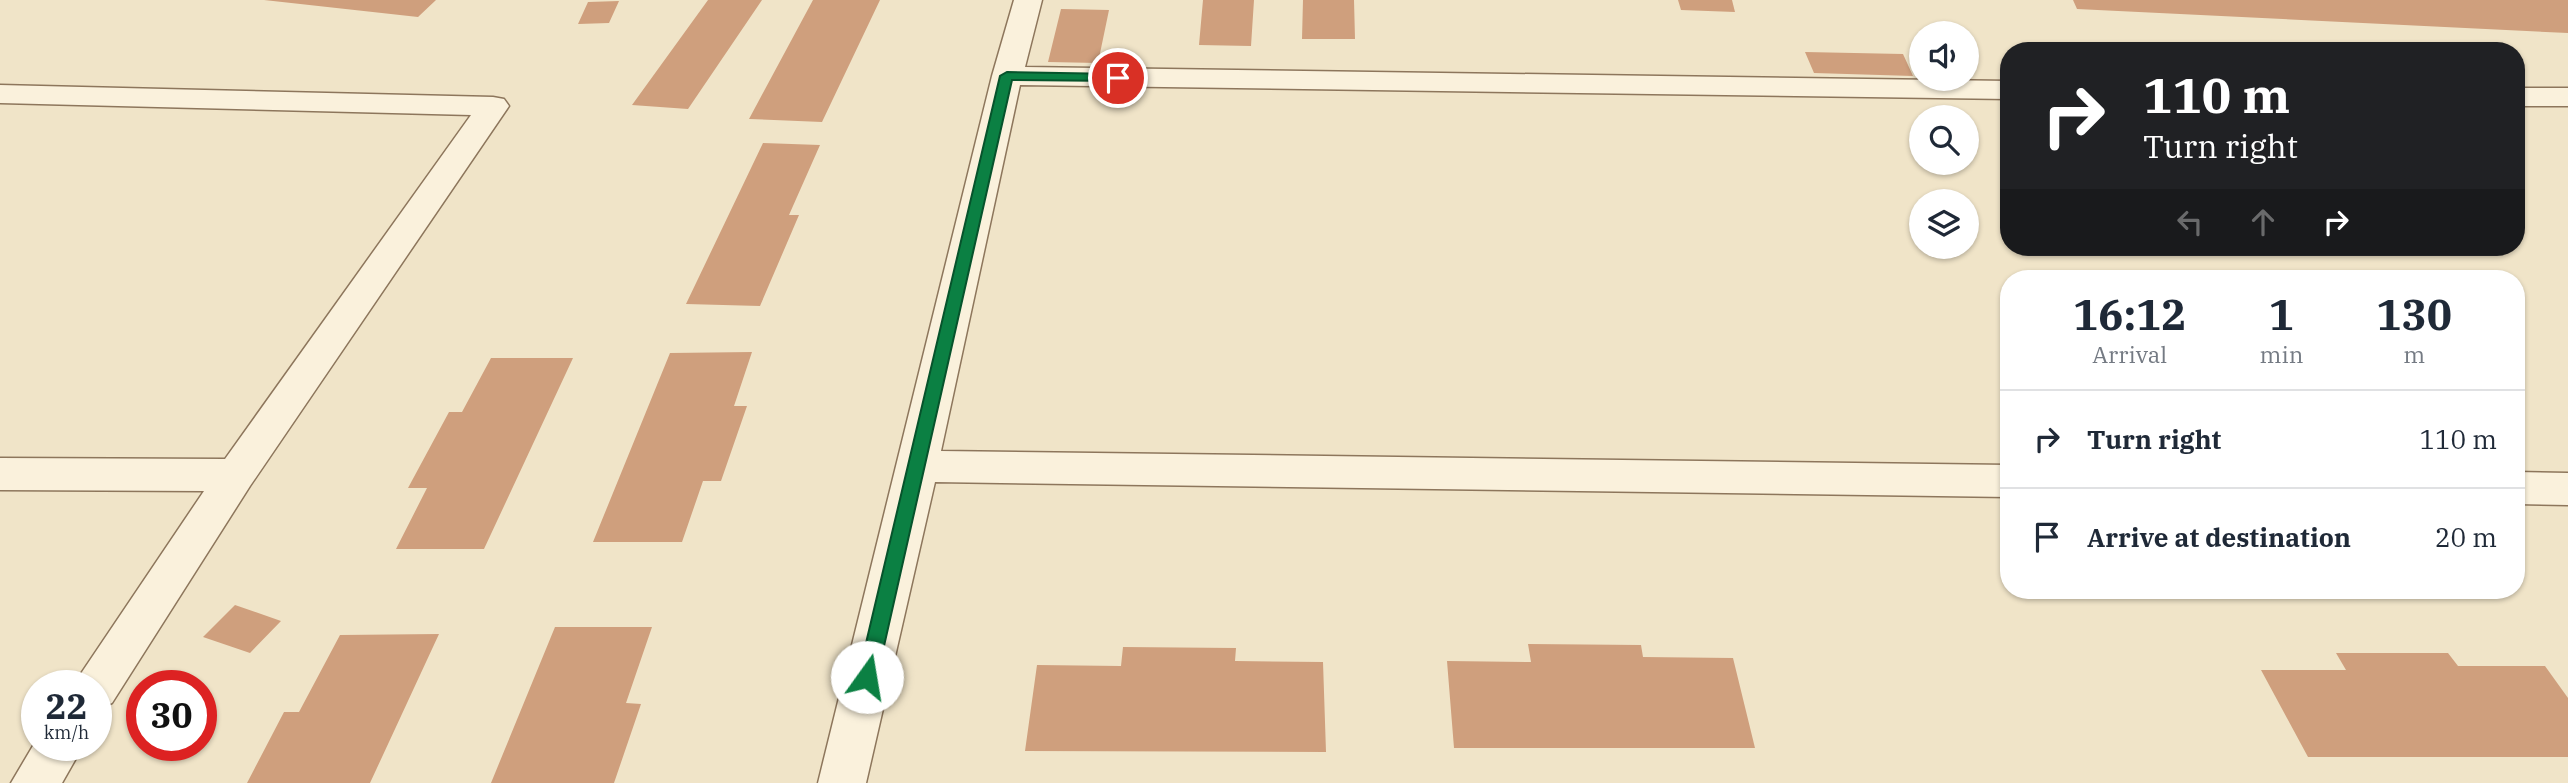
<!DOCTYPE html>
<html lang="en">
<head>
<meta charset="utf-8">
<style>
	body { margin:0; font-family:"IBM Plex Serif",serif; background:#f2f2f3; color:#1f2937; height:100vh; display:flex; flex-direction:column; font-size:26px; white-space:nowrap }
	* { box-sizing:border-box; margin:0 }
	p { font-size:23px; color:#747a83 }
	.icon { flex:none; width:38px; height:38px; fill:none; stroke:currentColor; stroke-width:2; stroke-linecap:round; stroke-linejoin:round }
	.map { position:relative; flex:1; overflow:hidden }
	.details { position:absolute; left:2000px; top:270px; width:525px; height:329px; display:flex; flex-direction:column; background:#fff; border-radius:28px; box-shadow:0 2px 5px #0004 }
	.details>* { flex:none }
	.banner { position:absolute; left:2000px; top:42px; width:525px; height:214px; border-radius:28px; box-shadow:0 2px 5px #0004; background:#202124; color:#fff; overflow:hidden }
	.tools { position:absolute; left:1909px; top:21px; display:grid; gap:14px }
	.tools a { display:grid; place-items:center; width:70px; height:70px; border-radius:50%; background:#fff; box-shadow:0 2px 5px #0004; font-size:35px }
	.speed { position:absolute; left:21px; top:670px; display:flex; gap:14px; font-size:35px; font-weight:700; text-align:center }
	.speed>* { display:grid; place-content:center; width:91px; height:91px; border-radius:50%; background:#fff; box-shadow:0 2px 5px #0004; line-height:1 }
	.speed small { font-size:18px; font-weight:400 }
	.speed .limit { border:10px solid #d22; background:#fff; color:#111 }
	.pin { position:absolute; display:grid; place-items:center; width:60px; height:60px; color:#fff; margin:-30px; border:4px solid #fff; border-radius:50%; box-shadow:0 2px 7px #0007 }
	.me { position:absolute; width:77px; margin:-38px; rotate:13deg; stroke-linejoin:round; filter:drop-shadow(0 0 5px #0008) }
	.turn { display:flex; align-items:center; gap:24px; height:147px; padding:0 28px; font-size:32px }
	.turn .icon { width:91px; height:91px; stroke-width:2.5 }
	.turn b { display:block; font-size:49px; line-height:60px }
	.lanes { display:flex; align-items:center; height:66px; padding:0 28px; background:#0003; justify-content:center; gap:35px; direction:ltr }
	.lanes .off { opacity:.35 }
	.eta { display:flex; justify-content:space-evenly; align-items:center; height:119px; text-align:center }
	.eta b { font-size:42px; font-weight:700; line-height:49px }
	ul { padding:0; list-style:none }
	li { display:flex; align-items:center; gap:21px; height:98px; padding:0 28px; border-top:2px solid #e0e1e3 }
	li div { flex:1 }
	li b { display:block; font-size:26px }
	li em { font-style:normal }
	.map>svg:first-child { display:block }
	.building { fill:#cf9f7d }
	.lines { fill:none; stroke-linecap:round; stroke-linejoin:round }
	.minor-casing { stroke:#8d765c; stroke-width:3 }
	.minor { fill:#faf1dc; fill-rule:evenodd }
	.route { fill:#0b8043; stroke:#07532c; stroke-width:2 }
</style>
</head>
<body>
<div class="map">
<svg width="2568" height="783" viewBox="0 0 2568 783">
	<rect width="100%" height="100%" fill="#f0e4c8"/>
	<path class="building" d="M264,0H436L418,17Z
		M708,0H762L688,109L632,105Z
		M813,0H880L822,122L749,119Z
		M1203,0H1254L1251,46L1199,45Z
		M1303,0H1354L1355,39H1302Z
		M1678,0H1732L1735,12L1681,10Z
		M2073,0H2568V33L2077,9Z
		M619,1L609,23L578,24L588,2Z
		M1061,9L1109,10L1098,63L1048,62Z
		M1805,52L1903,54L1913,76L1814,73Z
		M763,143L820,145L789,215H799L760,306L686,304Z
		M752,352L734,406H747L721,481H703L682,542H593L670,353Z
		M491,358H573L484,549H396L427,488H408L449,412H462Z
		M235,605L281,621L250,653L203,637Z
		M555,627H652L626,703L641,704L614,783H491Z
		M439,634L370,783H247L284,712H299L340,635Z
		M1528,644L1641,645L1643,657L1733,658L1755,748H1454L1447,661L1531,662Z
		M1123,647L1236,648L1235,661L1323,662L1326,752L1025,751L1037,665L1121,666Z
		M2336,653H2448L2458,666H2545L2568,698V757H2308L2261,670H2346Z"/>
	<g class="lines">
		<defs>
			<path id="minor" d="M1014,0H1042L1025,67L2009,81V99L1020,85L941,451L2009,465V497L935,482L866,783H818L992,76Z
				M0,85L493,97L504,99L509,106L250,486L112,703L96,709V686H74L80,675L204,491L0,490V458L225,459L471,115L0,103Z
				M2516,88H2568V106H2516Z
				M2516,472L2568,473V505L2516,504Z
				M37,739V746H83L62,783H11Z"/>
		</defs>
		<use href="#minor" class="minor-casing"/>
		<use href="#minor" class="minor"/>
	</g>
	<path class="route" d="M1007,72L1118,74L1124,78L1118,81L1012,80L877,677L874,683L867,686L861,683L858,677L1000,76Z"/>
</svg>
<div class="tools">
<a><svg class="icon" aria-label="sound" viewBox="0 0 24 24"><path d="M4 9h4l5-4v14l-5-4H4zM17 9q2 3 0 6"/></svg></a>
<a><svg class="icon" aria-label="search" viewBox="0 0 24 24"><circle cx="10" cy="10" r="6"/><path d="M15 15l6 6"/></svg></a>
<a><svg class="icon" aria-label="layers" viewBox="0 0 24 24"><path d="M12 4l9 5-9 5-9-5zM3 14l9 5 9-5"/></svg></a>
</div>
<div class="speed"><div>22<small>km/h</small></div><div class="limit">30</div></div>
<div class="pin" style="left:1118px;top:78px;background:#d93025"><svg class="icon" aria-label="arrive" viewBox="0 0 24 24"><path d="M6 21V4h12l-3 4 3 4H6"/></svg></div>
<svg class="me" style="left:867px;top:677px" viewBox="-20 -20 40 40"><circle r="19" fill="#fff"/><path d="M0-13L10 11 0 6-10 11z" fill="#0b8043"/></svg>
<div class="banner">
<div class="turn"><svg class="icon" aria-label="right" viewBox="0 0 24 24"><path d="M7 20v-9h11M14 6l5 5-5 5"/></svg><div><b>110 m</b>Turn right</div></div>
<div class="lanes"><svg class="icon off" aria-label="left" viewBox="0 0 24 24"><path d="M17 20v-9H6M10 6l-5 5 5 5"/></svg><svg class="icon off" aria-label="ahead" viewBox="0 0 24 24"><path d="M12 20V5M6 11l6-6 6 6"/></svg><svg class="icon" aria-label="right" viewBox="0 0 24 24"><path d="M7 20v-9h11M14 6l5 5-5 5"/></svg></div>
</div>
<section class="details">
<div class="eta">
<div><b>16:12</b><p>Arrival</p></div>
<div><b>1</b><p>min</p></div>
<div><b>130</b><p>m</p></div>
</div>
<ul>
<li><svg class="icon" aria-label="right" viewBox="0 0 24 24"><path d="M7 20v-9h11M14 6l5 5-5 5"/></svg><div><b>Turn right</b></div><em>110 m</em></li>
<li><svg class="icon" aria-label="arrive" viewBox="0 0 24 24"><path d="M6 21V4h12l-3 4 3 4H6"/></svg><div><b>Arrive at destination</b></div><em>20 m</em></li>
</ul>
</section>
</div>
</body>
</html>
